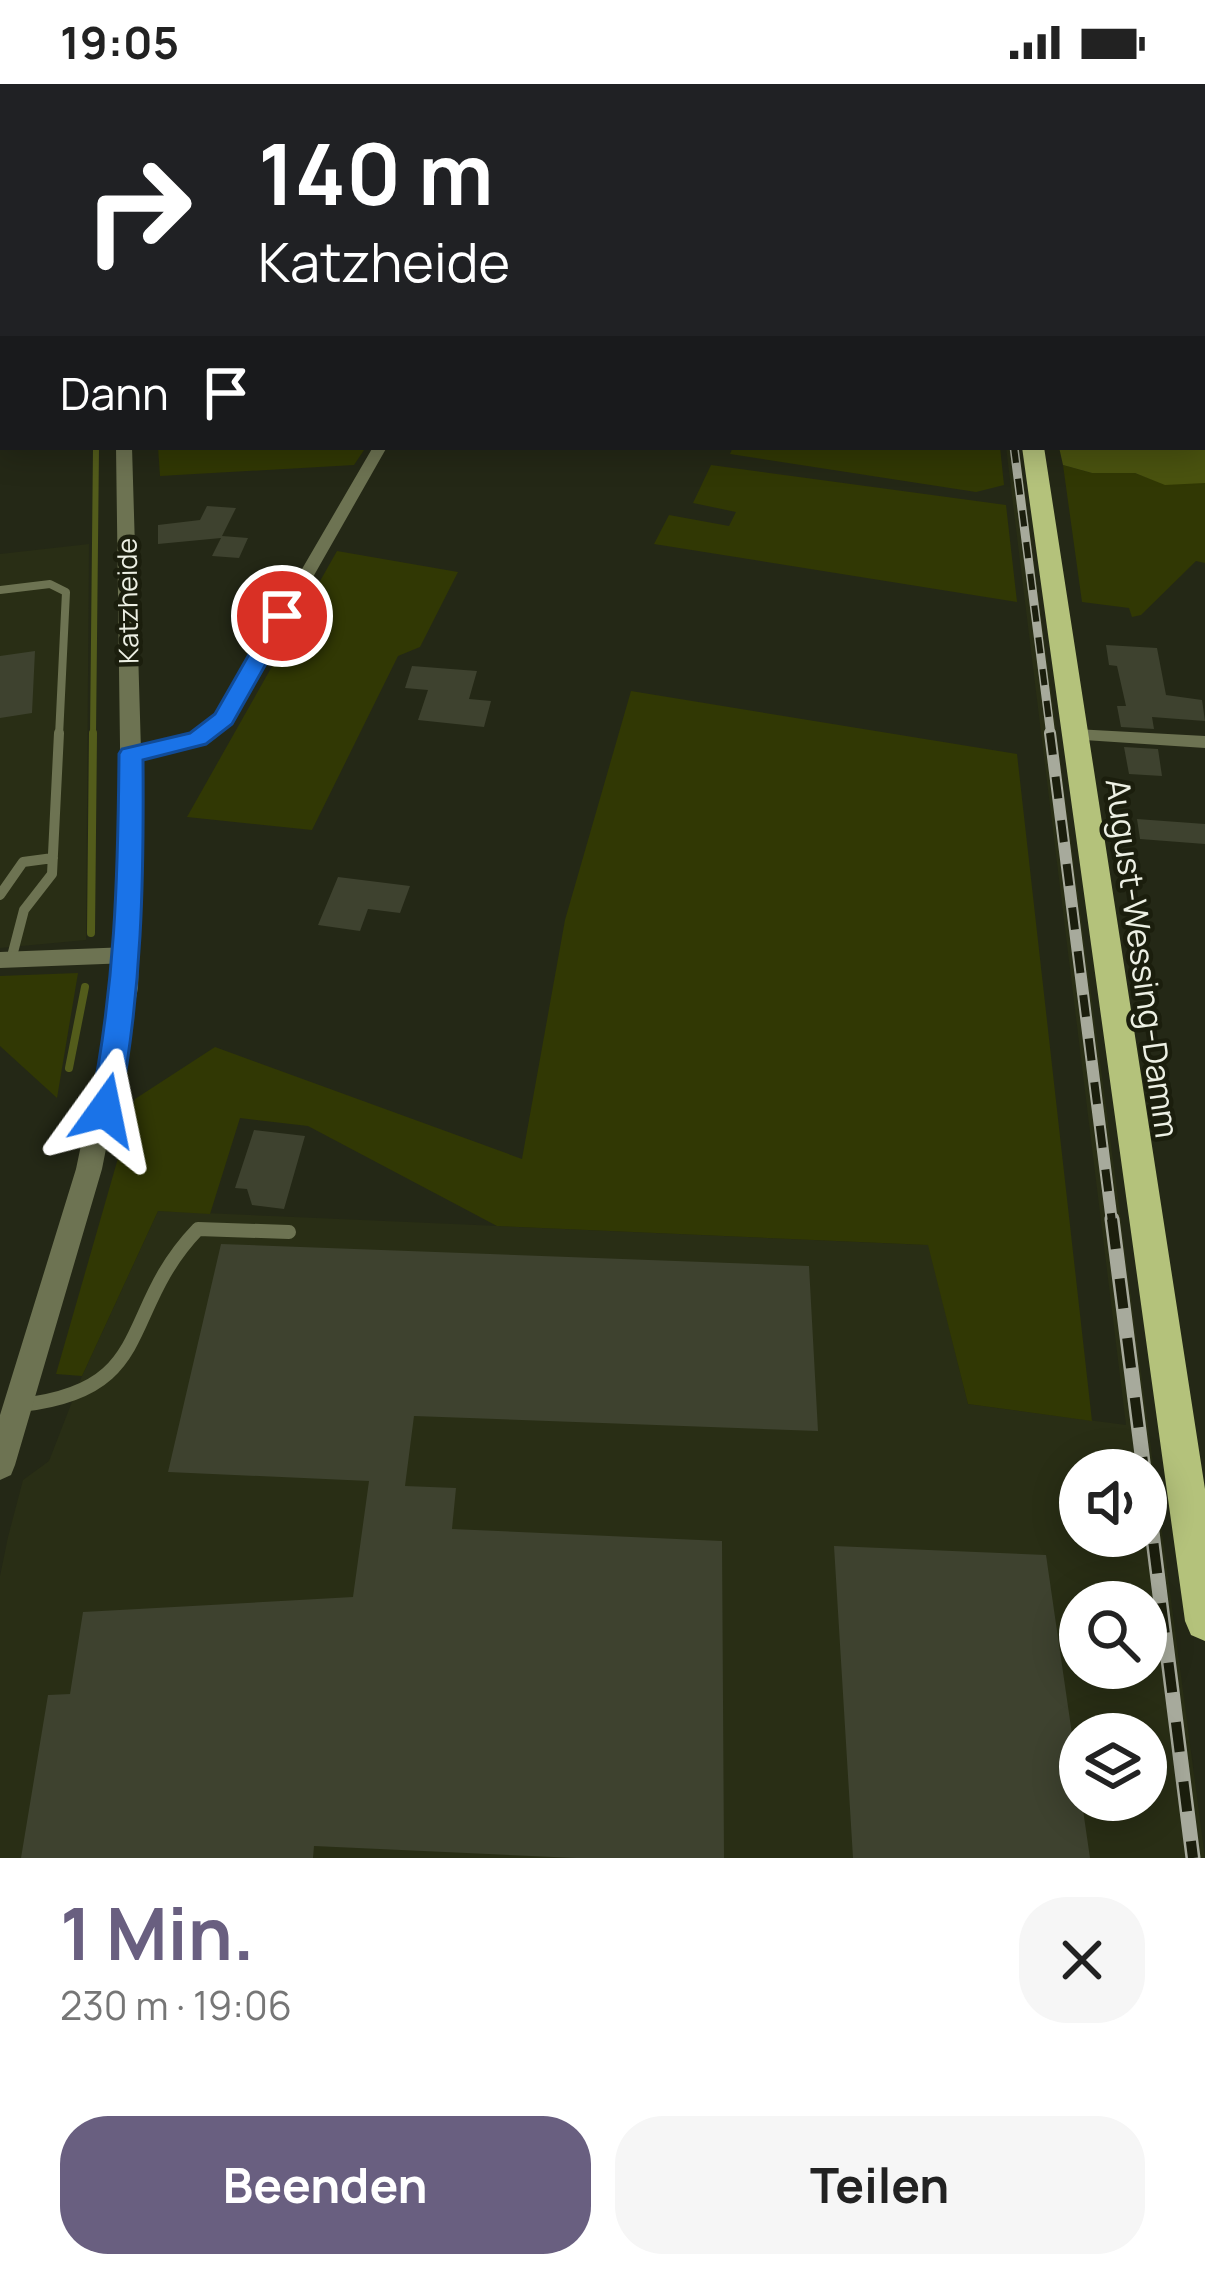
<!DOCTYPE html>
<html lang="de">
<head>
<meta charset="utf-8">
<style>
	body { margin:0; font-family:Manrope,sans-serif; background:#f6f6f6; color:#222; height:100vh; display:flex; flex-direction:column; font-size:45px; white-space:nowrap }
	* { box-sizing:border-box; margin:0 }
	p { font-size:39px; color:#767676 }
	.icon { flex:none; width:66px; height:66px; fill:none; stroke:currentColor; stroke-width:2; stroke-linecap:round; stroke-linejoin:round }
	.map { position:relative; height:1774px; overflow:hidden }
	.sheet { display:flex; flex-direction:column; background:#fff; flex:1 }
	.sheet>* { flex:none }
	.banner { position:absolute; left:0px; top:0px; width:1206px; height:366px; box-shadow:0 6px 30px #0003; background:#202124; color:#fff; overflow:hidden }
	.buttons { position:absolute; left:1059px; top:1365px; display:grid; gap:24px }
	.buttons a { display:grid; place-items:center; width:108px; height:108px; border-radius:50%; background:#fff; box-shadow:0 6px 30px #0003; font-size:60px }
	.pin { position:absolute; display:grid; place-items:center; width:102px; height:102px; color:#fff; margin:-51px; border:6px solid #fff; border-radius:50%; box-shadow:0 3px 12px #0007 }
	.me { position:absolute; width:132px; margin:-66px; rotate:12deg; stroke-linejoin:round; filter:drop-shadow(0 0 9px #0008) }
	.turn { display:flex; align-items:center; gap:42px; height:252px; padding:0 60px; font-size:54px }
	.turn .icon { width:156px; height:156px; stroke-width:2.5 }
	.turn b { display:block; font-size:84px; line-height:102px }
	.then { display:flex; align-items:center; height:114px; padding:0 60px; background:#0003; gap:24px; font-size:45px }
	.round { display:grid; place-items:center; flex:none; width:126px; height:126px; border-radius:48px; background:#f6f6f6 }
	.head { display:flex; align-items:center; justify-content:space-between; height:204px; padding:0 60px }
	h1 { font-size:72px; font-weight:700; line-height:90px; color:#695f80 }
	.button { display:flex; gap:24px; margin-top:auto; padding:24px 60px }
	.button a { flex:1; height:138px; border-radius:48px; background:#695f80; color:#fff; font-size:48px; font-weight:700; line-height:138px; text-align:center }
	.button a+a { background:#f6f6f6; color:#222 }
	.status { display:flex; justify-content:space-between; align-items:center; height:84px; padding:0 60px; background:#fff; direction:ltr }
	.status svg { height:33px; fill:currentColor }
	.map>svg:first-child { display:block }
	.built { fill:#292e15; fill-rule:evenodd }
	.green { fill:#313804 }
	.forest { fill:#4a530f }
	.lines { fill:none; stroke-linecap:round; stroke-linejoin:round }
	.stream-far1 { stroke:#535c1b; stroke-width:6 }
	.stream { stroke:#535c1b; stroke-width:8 }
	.building { fill:#3e422f }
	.service-far2 { stroke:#6d7352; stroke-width:8 }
	.service-far1 { stroke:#6d7352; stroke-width:10 }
	.service { stroke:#6d7352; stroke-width:14 }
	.minor { fill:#6d7352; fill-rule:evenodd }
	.tertiary { fill:#6d7352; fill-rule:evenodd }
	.primary { fill:#b4c27b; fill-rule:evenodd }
	.rail-far2-casing { stroke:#a7aa9c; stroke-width:9 }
	.rail-far1-casing { stroke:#a7aa9c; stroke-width:12 }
	.rail-casing { stroke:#a7aa9c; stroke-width:15 }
	.rail-far2 { stroke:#1b1e0d; stroke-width:6; stroke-dasharray:16; stroke-linecap:butt }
	.rail-far1 { stroke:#1b1e0d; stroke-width:8; stroke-dasharray:22; stroke-linecap:butt }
	.rail { stroke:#1b1e0d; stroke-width:10; stroke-dasharray:30; stroke-linecap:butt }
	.route { fill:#1a73e8; stroke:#114b97; stroke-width:3 }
	.labels { text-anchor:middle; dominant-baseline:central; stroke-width:9; stroke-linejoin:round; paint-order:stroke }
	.far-street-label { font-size:27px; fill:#edf0e4; stroke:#1b1e0d }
	.street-label { font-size:33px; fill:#edf0e4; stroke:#1b1e0d }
</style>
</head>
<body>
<div class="status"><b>19:05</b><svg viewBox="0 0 49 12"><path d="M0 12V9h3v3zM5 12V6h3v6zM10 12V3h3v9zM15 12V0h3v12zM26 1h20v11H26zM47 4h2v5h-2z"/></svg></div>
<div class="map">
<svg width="1205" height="1774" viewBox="0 0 1205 1774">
	<rect width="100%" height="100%" fill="#242816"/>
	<path class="built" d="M1006,363H1019L1205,1774H0V1492L8,1453L23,1396L49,1377L82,1292L158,1127L929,1161L968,1320L1126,1341ZM1080,1386H1146V1452H1080ZM1080,1518H1146V1584H1080ZM1080,1650H1146V1716H1080Z
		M89,460L86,856L0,864V470Z"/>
	<path class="green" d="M158,363H366L354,381L160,392Z
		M733,363H1000L1004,401L976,408L730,370Z
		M711,381L1006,421L1017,518L654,460L669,431L729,442L736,428L693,419Z
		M1063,381L1092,389H1135L1165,400L1192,396L1205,399V479L1196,477L1141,531L1132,533L1129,524L1082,518Z
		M337,467L458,488L420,563L398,572L312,746L187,733Z
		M631,607L1017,670L1092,1337L968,1320L928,1161L497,1142L308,1042L240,1034L210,1130L158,1127L82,1292L56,1290L135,1015L215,963L522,1075L565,836Z
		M78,889L57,1014L0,962V892Z"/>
	<path class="forest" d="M1205,226V399L1165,401L1135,389H1092L1063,381L1059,363H1203Z"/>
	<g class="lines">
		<path class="stream-far1" d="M93,652L96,363"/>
		<path class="stream" d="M91,849L93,649
			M69,984L85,903"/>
	</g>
	<path class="building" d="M207,422L236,424L222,452L248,454L239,474L212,472L221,454L158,460V441L200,436Z
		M1106,561L1157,564L1166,611L1202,616L1205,637L1152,633L1154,645L1121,643L1117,622H1126L1117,582L1109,581Z
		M35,567L32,629L0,634V572Z
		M412,582L477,587L469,615L491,617L484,643L418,636L428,606L405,604Z
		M1124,663L1158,665L1162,692L1129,690Z
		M1137,735L1205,740V760L1140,755Z
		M338,793L410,802L400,829L368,825L360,847L318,841Z
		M254,1046L305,1052L284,1125L252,1121L247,1105L235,1104Z
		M221,1160L809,1182L818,1347L414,1332L405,1402L456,1404L452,1445L722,1457L724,1774H576L314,1762L313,1774H21L48,1611L70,1610L83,1528L353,1513L369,1397L168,1388Z
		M834,1462L1046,1471L1090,1774H853Z"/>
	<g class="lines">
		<path class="service-far2" d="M0,506L50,500L66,508L59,652"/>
		<path class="service-far1" d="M0,811L23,778L53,774
			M11,876L24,826L52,790L59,649"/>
		<path class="service" d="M21,1321C158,1306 118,1228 198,1145L289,1148"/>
		<path class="minor" d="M255,0H293L297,3H259Z
			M373,363H387L230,639L204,659L130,677L123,675L121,671L123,667L192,650L217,631Z
			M1075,645L1205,652V664L1069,655L1066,651Z
			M129,863L139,871L129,879L0,884V868Z"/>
		<path class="tertiary" d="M105,0H117V3H105Z
			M116,363H132L143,734L138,904L102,1085L15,1381L11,1391L0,1396V1331L76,1085L114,904L121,734Z"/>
		<path class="primary" d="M974,0H990V3H974Z
			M1022,363H1044L1205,1405V1557L1191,1551L1185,1537Z"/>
		<defs>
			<path id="rail-far2" d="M1014,363L1051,652"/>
			<path id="rail-far1" d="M1050,649L1112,1138"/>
			<path id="rail" d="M1112,1135L1144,1386
				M1146,1400L1193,1774"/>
		</defs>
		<use href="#rail-far2" class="rail-far2-casing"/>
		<use href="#rail-far1" class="rail-far1-casing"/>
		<use href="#rail" class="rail-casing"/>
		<use href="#rail-far2" class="rail-far2"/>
		<use href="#rail-far1" class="rail-far1"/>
		<use href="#rail" class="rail"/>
	</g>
	<path class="route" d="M282,525L293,532L232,640L206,660L143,676C144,796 142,908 119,1026L115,1035H94L90,1026C115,904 118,794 119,670L122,665L190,649L215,630L271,532Z"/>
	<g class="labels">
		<g class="far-street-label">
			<text transform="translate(127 517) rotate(-91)">Katzheide</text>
		</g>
		<g class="street-label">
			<text transform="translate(1143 874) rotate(82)">August-Wessing-Damm</text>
		</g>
	</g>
</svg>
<div class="buttons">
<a><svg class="icon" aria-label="sound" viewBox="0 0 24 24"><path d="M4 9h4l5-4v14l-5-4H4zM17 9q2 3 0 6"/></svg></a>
<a><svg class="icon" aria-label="search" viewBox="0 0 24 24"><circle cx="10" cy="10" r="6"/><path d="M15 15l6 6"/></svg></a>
<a><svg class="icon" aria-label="layers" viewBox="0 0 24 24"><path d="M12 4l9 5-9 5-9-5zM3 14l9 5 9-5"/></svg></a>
</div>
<div class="pin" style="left:282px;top:532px;background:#d93025"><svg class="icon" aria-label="arrive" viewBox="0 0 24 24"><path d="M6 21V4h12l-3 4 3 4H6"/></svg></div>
<svg class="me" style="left:105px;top:1026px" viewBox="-20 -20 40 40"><path d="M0-17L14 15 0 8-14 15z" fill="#1a73e8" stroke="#fff" stroke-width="4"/></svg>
<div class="banner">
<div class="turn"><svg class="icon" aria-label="right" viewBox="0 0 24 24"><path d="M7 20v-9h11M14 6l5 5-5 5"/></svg><div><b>140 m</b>Katzheide</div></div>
<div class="then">Dann<svg class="icon" aria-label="arrive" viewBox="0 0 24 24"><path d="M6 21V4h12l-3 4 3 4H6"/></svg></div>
</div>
</div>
<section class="sheet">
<div class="head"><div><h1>1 Min.</h1><p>230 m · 19:06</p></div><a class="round"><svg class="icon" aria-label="close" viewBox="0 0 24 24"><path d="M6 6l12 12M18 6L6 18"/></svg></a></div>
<div class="button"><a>Beenden</a><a>Teilen</a></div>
</section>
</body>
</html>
